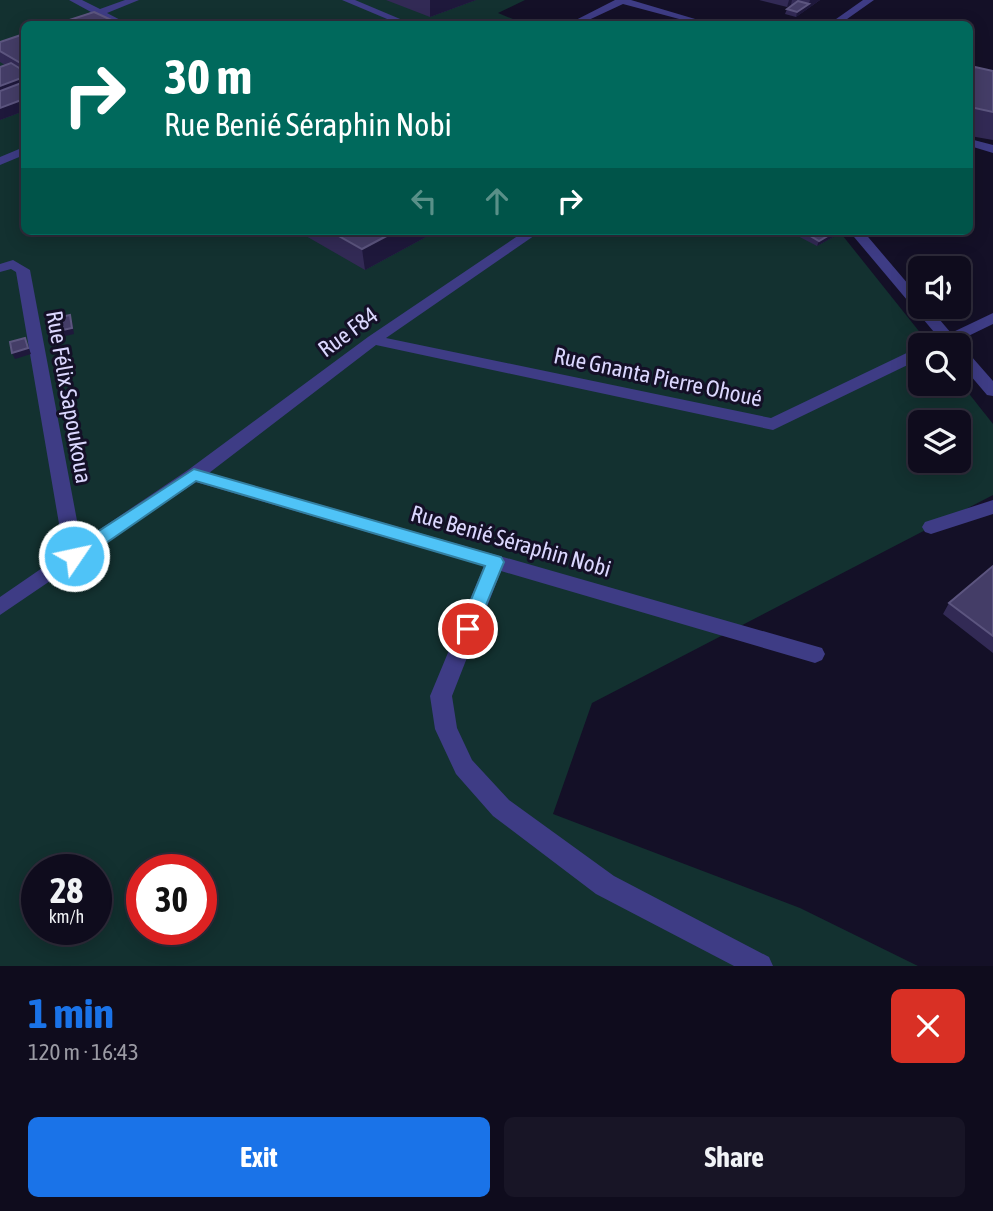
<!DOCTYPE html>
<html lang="en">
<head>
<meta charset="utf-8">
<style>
	body { margin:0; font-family:"Asap Condensed",sans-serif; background:#181526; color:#f1f3f6; height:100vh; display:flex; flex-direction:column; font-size:26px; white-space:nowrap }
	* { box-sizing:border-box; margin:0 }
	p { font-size:23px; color:#9b9ba4 }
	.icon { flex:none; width:38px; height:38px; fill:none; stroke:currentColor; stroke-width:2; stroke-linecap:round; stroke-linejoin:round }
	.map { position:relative; height:966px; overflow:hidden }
	.panel { display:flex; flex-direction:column; background:#0f0c1d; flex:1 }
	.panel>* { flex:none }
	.guide { position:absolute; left:21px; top:21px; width:952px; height:214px; border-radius:10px; box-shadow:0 4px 18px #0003,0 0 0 2px #2f2c3b; background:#00695c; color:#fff; overflow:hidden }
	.tools { position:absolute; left:908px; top:256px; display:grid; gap:14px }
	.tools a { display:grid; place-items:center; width:63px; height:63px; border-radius:10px; background:#0f0c1d; box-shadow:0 4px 18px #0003,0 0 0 2px #2f2c3b; font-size:35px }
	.speed { position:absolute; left:21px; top:854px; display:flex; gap:14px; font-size:35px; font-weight:700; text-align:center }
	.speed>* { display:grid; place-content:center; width:91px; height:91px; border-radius:50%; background:#0f0c1d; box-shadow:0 4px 18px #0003,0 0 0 2px #2f2c3b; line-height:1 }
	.speed small { font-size:18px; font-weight:400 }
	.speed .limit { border:10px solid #d22; background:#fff; color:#111 }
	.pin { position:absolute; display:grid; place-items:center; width:60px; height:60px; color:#fff; margin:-30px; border:4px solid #fff; border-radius:50%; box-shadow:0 2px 7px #0007 }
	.me { position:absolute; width:77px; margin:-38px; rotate:56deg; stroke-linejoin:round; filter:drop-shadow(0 0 5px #0008) }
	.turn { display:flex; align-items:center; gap:24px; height:147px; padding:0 28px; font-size:32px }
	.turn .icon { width:91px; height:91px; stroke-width:2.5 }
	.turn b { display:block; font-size:49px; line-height:60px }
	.lanes { display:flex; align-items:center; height:66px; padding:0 28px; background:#0003; justify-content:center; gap:35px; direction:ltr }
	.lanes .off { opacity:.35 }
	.round { display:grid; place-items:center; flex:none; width:74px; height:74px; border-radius:10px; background:#181526 }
	.head { display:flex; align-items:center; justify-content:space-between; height:119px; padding:0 28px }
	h1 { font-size:42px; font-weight:700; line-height:52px; color:#1a73e8 }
	.action { display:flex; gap:14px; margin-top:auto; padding:14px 28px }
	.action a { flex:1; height:80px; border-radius:10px; background:#1a73e8; color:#fff; font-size:28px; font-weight:700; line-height:80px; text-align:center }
	.action a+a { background:#181526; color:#f1f3f6 }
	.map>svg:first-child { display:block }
	.green { fill:#133130; fill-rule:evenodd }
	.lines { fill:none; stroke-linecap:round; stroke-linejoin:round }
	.minor { fill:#3e3c85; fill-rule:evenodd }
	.wall { fill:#322a55 }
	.shaded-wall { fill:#1e183b }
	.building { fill:#443d67; stroke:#5c557f; stroke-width:2 }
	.route { fill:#4fc3f7; stroke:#337fa1; stroke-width:2 }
	.labels { text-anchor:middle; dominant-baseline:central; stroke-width:6; stroke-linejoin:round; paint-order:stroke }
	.street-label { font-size:23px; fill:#dbd7fe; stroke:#141027 }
</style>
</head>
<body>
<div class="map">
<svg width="993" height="966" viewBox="0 0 993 966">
	<rect width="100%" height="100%" fill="#141027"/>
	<path class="green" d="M0,0H525L498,13L525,24H24V231H839L930,345H920V383H959V381L993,424V495L592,703L553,814L800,908L918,966H0ZM920,422H959V460H920ZM37,870H96V929H37ZM142,870H201V929H142Z"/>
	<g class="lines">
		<path class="minor" d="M69,0H82L100,9L125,0H139L107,13L128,24H116L99,16L74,24H61L91,12Z
			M342,0H355L412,24H399Z
			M615,0H631L712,24H698L623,4L580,24H568Z
			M863,0H874L840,24H829Z
			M970,139L993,145V153L970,146Z
			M24,147V155L0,165V157Z
			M525,231H541L386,338L771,418L915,349L920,348V359L773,430L376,345L209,473L822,648L825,654L822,660L815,663L501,571L452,696L457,728L472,760L509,800L614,876L769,957L773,966H734L596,894L493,816L456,774L435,729L430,696L484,566L196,482L0,615V597L64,553L16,272L11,269L0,272V264L13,260L30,270L81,542L188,470L368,337Z
			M849,231H863L920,298V306H928L951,333L993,313V324L958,341L961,345L959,347L964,348L993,381V396L987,395L959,362V345H931L939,338Z
			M993,500V514L931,534L925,532L922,527L925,522Z"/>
	</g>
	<path class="wall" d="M386,0H476L430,17Z
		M759,0H820L796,17L785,14L787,9L793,5H791L787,7Z
		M24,34V111L0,120V67L5,65L0,62V42Z
		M993,71V140L970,136V76Z
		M298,231H437L365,270L299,232Z
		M795,231H837L835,236L817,246L794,234Z
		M993,566V653L943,614L949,603Z"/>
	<path class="shaded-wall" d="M430,0H476L430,17Z
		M789,0H792L791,5L787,7Z
		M810,0H820L796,17L797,12L809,4Z
		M24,77V89L0,98V86Z
		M24,99V111L0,120V108Z
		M396,231H437L365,270L362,249Z
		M836,231H837L835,236L817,246L819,241Z
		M70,315L72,321L74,334L61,337L58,331Z
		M25,338L31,354L15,359L12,353Z"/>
	<path class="building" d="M798,1L809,4L797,12L787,9Z
		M94,12L120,24H57Z
		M24,34V65L0,51V42Z
		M11,63L24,71V77L0,86V67Z
		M975,67L993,71V112L970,107V76Z
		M24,82V99L0,108V91Z
		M330,231H396L362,249Z
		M802,231H836L819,241Z
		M70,315L72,328L58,331L56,318Z
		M25,338L28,348L12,353L10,342Z
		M993,566V636L949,603Z"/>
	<path class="route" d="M194,469L501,557L504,562L474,634L468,636L462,634L459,629L485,566L196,481L80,561H68L66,556L68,551Z"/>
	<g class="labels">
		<g class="street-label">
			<text transform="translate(348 332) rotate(-36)">Rue F84</text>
			<text transform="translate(658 377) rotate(12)">Rue Gnanta Pierre Ohoué</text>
			<text transform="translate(69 397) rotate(80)">Rue Félix Sapoukoua</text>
			<text transform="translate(511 541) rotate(16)">Rue Benié Séraphin Nobi</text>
		</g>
	</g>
</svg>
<div class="tools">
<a><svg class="icon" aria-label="sound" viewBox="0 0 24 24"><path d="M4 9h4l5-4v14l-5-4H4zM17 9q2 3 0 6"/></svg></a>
<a><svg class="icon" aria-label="search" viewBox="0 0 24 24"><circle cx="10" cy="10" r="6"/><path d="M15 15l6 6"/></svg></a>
<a><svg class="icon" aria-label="layers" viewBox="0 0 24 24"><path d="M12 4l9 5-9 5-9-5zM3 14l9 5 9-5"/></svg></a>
</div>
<div class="speed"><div>28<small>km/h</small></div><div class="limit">30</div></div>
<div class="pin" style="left:468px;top:629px;background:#d93025"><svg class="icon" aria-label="arrive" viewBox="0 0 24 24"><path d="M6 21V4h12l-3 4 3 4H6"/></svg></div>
<svg class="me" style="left:74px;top:556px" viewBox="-20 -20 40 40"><circle r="17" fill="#4fc3f7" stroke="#fff" stroke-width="3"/><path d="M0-11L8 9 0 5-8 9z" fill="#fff"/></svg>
<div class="guide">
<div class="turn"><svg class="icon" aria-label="right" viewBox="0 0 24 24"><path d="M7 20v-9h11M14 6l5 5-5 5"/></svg><div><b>30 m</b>Rue Benié Séraphin Nobi</div></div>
<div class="lanes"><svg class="icon off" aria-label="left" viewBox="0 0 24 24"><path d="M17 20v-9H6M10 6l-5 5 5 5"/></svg><svg class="icon off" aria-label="ahead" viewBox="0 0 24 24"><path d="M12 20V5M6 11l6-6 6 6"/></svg><svg class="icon" aria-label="right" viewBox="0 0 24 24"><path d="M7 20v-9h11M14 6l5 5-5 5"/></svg></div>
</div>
</div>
<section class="panel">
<div class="head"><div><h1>1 min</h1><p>120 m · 16:43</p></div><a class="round" style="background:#d93025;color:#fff"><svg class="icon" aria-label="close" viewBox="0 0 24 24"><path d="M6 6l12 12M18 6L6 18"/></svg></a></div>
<div class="action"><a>Exit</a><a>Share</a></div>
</section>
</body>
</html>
